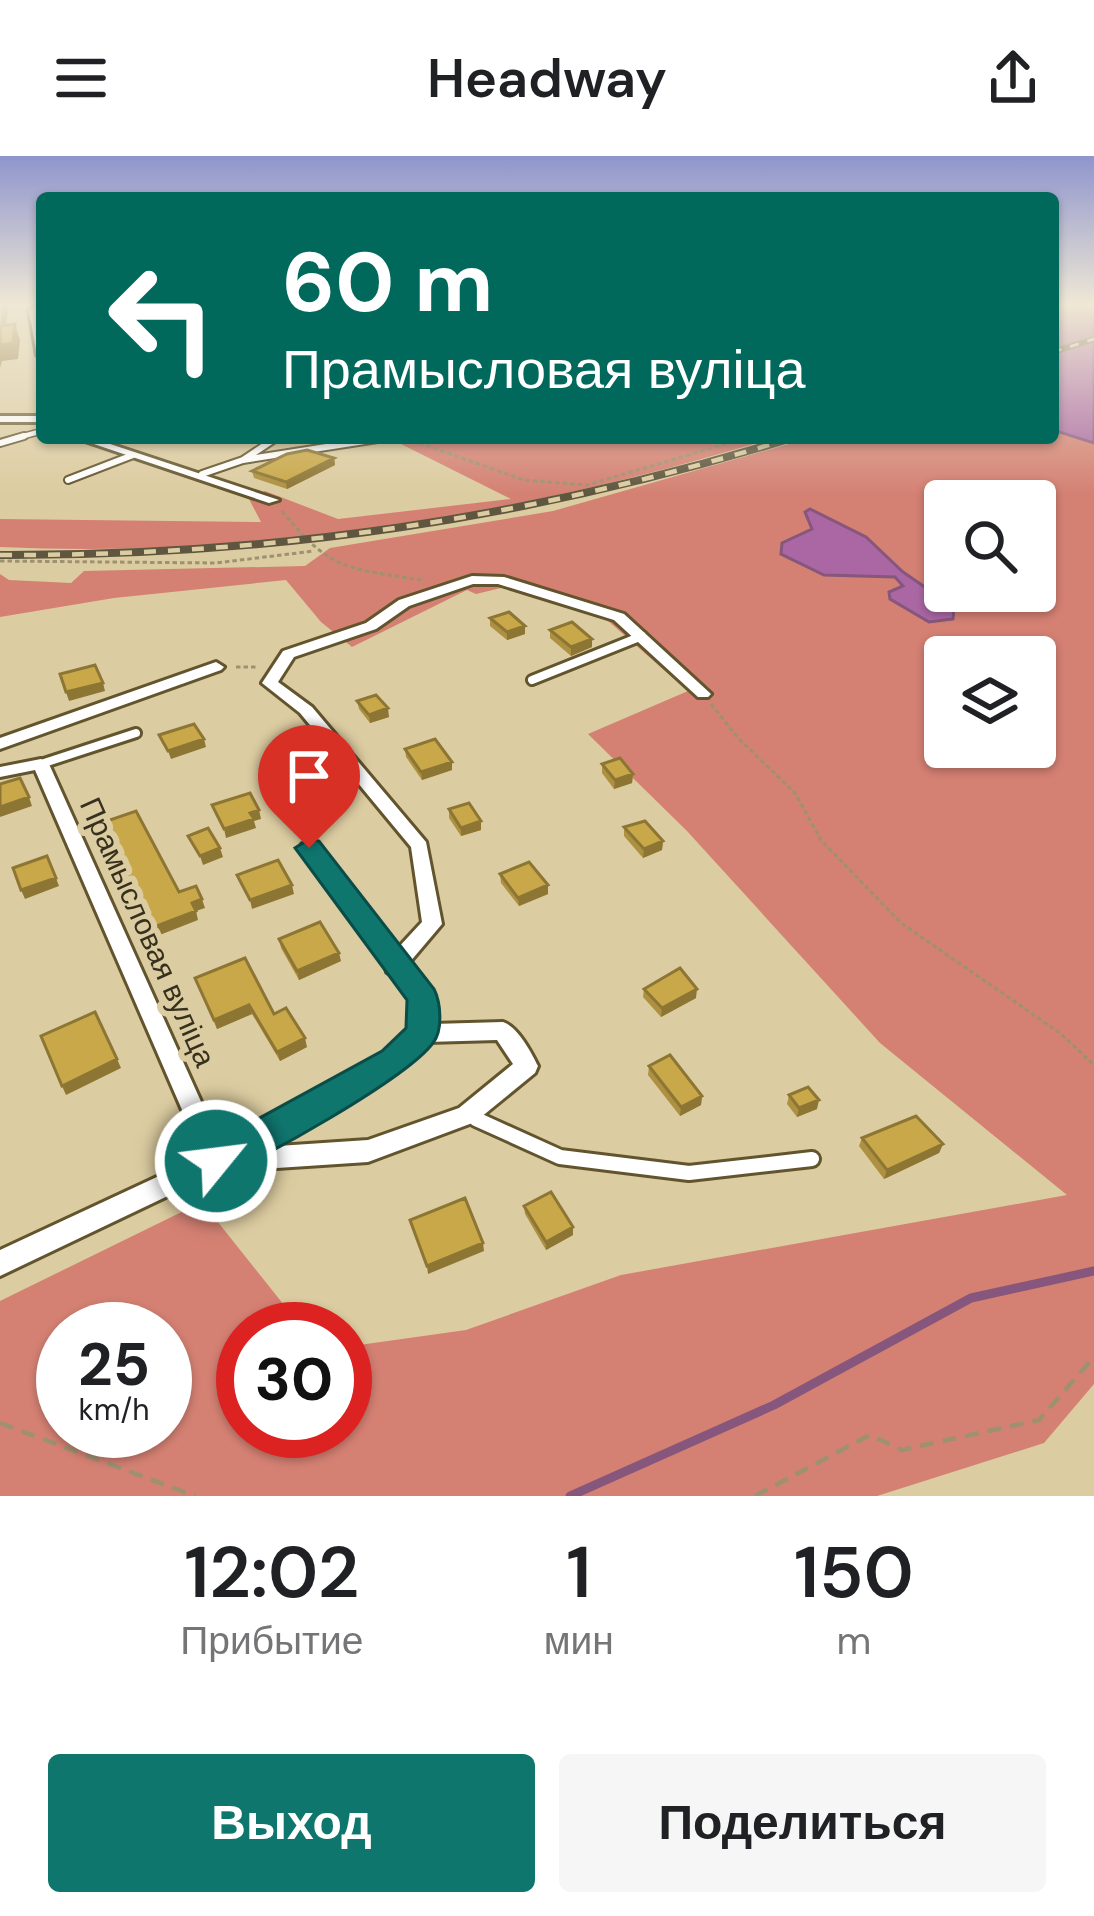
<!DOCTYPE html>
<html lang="ru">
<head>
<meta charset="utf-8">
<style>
	body { margin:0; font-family:"DM Sans",sans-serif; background:#f6f6f6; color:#202124; height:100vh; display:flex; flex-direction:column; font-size:45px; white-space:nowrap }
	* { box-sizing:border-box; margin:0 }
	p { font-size:39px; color:#757577 }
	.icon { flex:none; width:66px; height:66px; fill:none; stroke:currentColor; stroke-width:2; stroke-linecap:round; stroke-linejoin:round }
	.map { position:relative; height:1340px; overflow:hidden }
	.details { display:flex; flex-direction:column; background:#fff; flex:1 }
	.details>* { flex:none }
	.top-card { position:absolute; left:36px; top:36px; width:1023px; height:252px; border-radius:12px; box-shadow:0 3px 9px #0004; background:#00695c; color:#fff; overflow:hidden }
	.buttons { position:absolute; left:924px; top:324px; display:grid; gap:24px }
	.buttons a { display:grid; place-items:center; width:132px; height:132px; border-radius:12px; background:#fff; box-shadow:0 3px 9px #0004; font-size:60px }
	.speed { position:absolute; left:36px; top:1146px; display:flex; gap:24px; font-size:60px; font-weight:700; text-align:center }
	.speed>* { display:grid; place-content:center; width:156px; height:156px; border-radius:50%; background:#fff; box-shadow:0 3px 9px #0004; line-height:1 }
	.speed small { font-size:30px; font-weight:400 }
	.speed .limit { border:18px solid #d22; background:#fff; color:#111 }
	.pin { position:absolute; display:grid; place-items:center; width:102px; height:102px; color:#fff; margin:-123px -51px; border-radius:50% 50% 50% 0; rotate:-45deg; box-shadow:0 0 12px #0007 }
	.pin .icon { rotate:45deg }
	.me { position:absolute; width:132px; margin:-66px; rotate:61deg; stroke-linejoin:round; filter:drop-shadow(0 0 9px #0008) }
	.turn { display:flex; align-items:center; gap:42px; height:252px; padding:0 48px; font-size:54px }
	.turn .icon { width:156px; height:156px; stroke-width:2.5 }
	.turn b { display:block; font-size:84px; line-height:102px }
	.eta { display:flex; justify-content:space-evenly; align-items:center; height:204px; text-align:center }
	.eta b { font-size:72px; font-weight:600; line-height:84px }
	.primary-button { display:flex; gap:24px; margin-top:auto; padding:24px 48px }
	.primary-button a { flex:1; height:138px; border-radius:12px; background:#0f766e; color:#fff; font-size:48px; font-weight:600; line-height:138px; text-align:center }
	.primary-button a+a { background:#f6f6f6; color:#202124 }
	header { display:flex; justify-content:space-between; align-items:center; height:156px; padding:0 48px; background:#fff; font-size:54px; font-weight:600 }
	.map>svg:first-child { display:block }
	.green { fill:#d48173; fill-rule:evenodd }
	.water { fill:#aa67a4; stroke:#87567c; stroke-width:3 }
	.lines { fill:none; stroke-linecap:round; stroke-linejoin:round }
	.stream { stroke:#87567c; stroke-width:9 }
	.service-far4-casing { stroke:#62542d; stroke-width:8 }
	.service-far3-casing { stroke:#62542d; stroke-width:10 }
	.service-far2-casing { stroke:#62542d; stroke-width:14 }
	.service-far1-casing { stroke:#62542d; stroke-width:16 }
	.service-casing { stroke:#62542d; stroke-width:20 }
	.minor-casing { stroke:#62542d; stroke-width:6 }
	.path-far1 { stroke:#9d9170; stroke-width:3; stroke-dasharray:4.5 3; stroke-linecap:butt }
	.path { stroke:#9d9170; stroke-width:4.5; stroke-dasharray:14 9; stroke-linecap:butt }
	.service-far4 { stroke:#fff; stroke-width:4.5 }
	.service-far3 { stroke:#fff; stroke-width:6 }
	.service-far2 { stroke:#fff; stroke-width:8 }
	.service-far1 { stroke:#fff; stroke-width:10 }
	.service { stroke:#fff; stroke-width:14 }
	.minor { fill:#fff; fill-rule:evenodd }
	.rail-far1-casing { stroke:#5f563f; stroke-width:6 }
	.rail-casing { stroke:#5f563f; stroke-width:8 }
	.rail-far1 { stroke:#dccca1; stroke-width:3; stroke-dasharray:9; stroke-linecap:butt }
	.rail { stroke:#dccca1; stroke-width:4.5; stroke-dasharray:12; stroke-linecap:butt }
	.wall { fill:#ad9040 }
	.shaded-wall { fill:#8d7634 }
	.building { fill:#c9a84a; stroke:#8d7634; stroke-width:3 }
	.route { fill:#0f766e; stroke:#0a4d48; stroke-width:3 }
	.labels { text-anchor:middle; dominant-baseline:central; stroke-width:12; stroke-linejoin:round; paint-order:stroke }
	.street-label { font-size:30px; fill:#36301f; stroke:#dccca1 }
</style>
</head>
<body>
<header><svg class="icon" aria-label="menu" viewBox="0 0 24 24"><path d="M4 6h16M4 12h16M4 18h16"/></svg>Headway<svg class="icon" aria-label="share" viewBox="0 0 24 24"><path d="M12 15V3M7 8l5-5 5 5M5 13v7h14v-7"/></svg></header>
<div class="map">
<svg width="1094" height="1340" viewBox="0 0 1094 1340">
	<rect width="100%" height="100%" fill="#dccca1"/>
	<path class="green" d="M1053,274L1094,287V1228L1044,1287L877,1340H0V1145L202,1046L303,1173H243V1275H345V1191L466,1174L621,1119L1067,1039L880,887L687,675L588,578L688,535L607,464L505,431L476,438L467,434L352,491L321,466L286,424L114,442L0,461V418L9,424L71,427L84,415L305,410L330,392L553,355L810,282H1053ZM945,345H1035V435H945ZM945,501H1035V591H945ZM63,1173H165V1275H63Z
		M389,282H773C522,359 263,403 0,391V363L261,366L249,343L265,335L338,363L511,343Z"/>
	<path class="water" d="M1053,150H1094V287L1053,274Z
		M810,353L866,381L903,416L954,451L953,463L929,466L890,443L889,436L903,430L895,421L824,419L781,398L782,387L812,373L805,356Z"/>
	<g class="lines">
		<path class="stream" d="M570,1340L774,1249L971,1142L1094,1115"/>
		<defs>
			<path id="service-far4" d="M13,283L42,275
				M376,283L384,282"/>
			<path id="service-far3" d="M0,287L24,280
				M243,304L384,282
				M202,318L243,304L276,282
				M68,324L133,299"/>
			<path id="service-far2" d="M532,524L642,480
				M41,608L136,577"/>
			<path id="service-far1" d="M467,959L482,966"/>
			<path id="service" d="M476,963L560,1001L689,1017L812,1003"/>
			<path id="minor" d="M37,150H42V154L37,156L42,178V202L37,199L29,155Z
				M0,260H42V266H0Z
				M76,282H92L279,344L269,347Z
				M472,420L504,421L624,458L711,538L708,541H698L614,464L498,428H473L409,450L376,473L294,501L278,526L312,551L426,686L442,768L409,807L434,841L433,868L503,866C518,871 531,896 538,910L535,917L475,966L368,1006L218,1016L0,1120V1094L202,1000L35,614L0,621V611L41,603L49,608L221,990L386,898L411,874C412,848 413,829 387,816L385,807L302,696L300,692L302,688H316L397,793L422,766L411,691L300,557L262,527L283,495L366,467L399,444ZM497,884L513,908L459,952L368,984L263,991L402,912L427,886Z
				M216,506L224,511L221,514L0,593V582Z"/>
		</defs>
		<use href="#service-far4" class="service-far4-casing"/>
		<use href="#service-far3" class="service-far3-casing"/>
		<use href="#service-far2" class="service-far2-casing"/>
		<use href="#service-far1" class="service-far1-casing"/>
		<use href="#service" class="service-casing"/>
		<use href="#minor" class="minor-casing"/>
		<path class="path-far1" d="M405,282L524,324L587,329L746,282
			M282,355C331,416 348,412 421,424
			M0,405L216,407L314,395
			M236,511H257
			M711,548L738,582L795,637L821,684L901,767L1060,877L1094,909"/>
		<path class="path" d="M0,1267L195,1340
			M755,1340L870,1279L902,1294L1039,1264L1094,1201"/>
		<use href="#service-far4" class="service-far4"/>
		<use href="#service-far3" class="service-far3"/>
		<use href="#service-far2" class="service-far2"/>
		<use href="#service-far1" class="service-far1"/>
		<use href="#service" class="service"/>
		<use href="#minor" class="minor"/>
		<defs>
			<path id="rail-far1" d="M1053,196L1094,183"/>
			<path id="rail" d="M0,399C276,400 528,363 792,282"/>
		</defs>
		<use href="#rail-far1" class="rail-far1-casing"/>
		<use href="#rail" class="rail-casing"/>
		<use href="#rail-far1" class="rail-far1"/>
		<use href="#rail" class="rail"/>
	</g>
	<path class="wall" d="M334,302L335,309L287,333L254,322L252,315Z
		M490,462L525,478L507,484L490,470Z
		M550,474L592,483V491L571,500L550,482Z
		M357,545L389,561L370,567L359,553Z
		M405,593L452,606V614L422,624L406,601Z
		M602,608L633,618L632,627L614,633L602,617Z
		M449,653L481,665V674L461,680L449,662Z
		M624,671L663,685L662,694L643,702L624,680Z
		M500,718L548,738L519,750L501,727Z
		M279,783L341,805L299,824L281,792Z
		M195,822L274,858L307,891L280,905L252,858L217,873Z
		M644,833L696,842L661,861L643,841Z
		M649,910L702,940L701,949L680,960L648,919Z
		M789,939L817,953L797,961L787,948Z
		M862,982L943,988L939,997L884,1023L859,990Z
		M524,1050L573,1071V1079L546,1094L525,1058Z"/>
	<path class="shaded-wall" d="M2,150H9L3,186L0,176Z
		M15,168L20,184L18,203L2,205L0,212V189Z
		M334,302L335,309L287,333L286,326Z
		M525,470V478L507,484V476Z
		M592,483V491L571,500V491Z
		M103,527L105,535L69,545L66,536Z
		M388,552L389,561L370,567L369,559Z
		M204,583L206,591L171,603L168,595Z
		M452,606V614L422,624L421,616Z
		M633,618L632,627L614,633L615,624Z
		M29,641L32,650L0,661V651Z
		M259,654L261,663L254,665L256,672L226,682L224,673L250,657Z
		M481,665V674L461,680V672Z
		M663,685L662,694L643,702L644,693Z
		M116,688L120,697L109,700L106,692Z
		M220,692L223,701L203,709L200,700Z
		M56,722L59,730L25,743L21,734Z
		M292,729L294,738L252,753L250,744Z
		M548,729V738L519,750L518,742Z
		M202,743L205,752L196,755L198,764L152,782L149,773L192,747Z
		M339,797L341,805L299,824L297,815Z
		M697,833L696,842L661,861L662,852Z
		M249,849L252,858L217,873L214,864Z
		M305,882L307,891L280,905L277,896Z
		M117,903L121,912L66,939L62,930Z
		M702,940L701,949L680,960L681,951Z
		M819,944L817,953L797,961L799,952Z
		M943,988L939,997L884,1023L887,1014Z
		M573,1071V1079L546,1094V1086Z
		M483,1087L484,1095L428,1118L427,1110Z"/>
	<path class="building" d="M15,168L13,187L0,189V170Z
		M307,294L334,302L286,326L252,315L287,298Z
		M509,456L525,470L507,476L490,462Z
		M572,466L592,483L571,491L550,474Z
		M95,509L103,527L66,536L60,518Z
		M376,539L388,552L369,559L357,545Z
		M194,568L204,583L168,595L159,579Z
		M435,583L452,606L421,616L405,593Z
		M620,602L633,618L615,624L602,608Z
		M20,622L29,641L0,651V628Z
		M250,637L259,654L250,657L254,663L224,673L212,649Z
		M469,647L481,665L461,672L449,653Z
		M136,655L179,736L196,730L202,743L192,747L196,755L149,773L116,688L106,692L95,669Z
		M645,665L663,685L644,693L624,671Z
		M208,672L220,692L200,700L188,680Z
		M47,700L56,722L21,734L13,712Z
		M278,704L292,729L250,744L237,719Z
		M529,706L548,729L518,742L500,718Z
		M320,766L339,797L297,815L279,783Z
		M245,802L274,858L286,852L305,882L277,896L249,849L214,864L195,822Z
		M680,812L697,833L662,852L644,833Z
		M95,856L117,903L62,930L41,880Z
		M670,899L702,940L681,951L649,910Z
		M808,931L819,944L799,952L789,939Z
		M916,960L943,988L887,1014L862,982Z
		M551,1036L573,1071L546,1086L524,1050Z
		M465,1042L483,1087L427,1110L410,1064Z"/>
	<linearGradient id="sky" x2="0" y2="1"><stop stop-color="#8f95cd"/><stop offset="0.44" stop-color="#efe8d5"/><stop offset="1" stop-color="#efe8d5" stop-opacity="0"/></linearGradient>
	<rect width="1094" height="338" fill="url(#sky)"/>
	<path class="route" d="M309,683L319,685L434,833C441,847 443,874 433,887C407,922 260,1005 216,1022L203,1017L198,1005L203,993L382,895L406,872L407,844L295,692Z"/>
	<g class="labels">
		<g class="street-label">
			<text transform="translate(148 776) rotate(66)">Прамысловая вуліца</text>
		</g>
	</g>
</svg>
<div class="buttons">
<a><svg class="icon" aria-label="search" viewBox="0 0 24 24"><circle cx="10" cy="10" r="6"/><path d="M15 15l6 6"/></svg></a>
<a><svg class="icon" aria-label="layers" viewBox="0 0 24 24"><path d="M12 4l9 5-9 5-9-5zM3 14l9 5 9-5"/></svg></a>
</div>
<div class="speed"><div>25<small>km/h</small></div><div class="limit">30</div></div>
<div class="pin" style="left:309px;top:692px;background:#d93025"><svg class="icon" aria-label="arrive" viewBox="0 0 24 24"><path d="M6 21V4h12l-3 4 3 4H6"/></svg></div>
<svg class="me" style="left:216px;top:1005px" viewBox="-20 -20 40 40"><circle r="17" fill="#0f766e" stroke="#fff" stroke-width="3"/><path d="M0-11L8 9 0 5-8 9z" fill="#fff"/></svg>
<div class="top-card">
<div class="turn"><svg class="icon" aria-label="left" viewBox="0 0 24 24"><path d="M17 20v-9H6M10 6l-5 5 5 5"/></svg><div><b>60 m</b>Прамысловая вуліца</div></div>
</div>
</div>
<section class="details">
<div class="eta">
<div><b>12:02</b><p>Прибытие</p></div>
<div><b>1</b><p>мин</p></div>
<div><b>150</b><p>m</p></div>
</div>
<div class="primary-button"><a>Выход</a><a>Поделиться</a></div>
</section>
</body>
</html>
